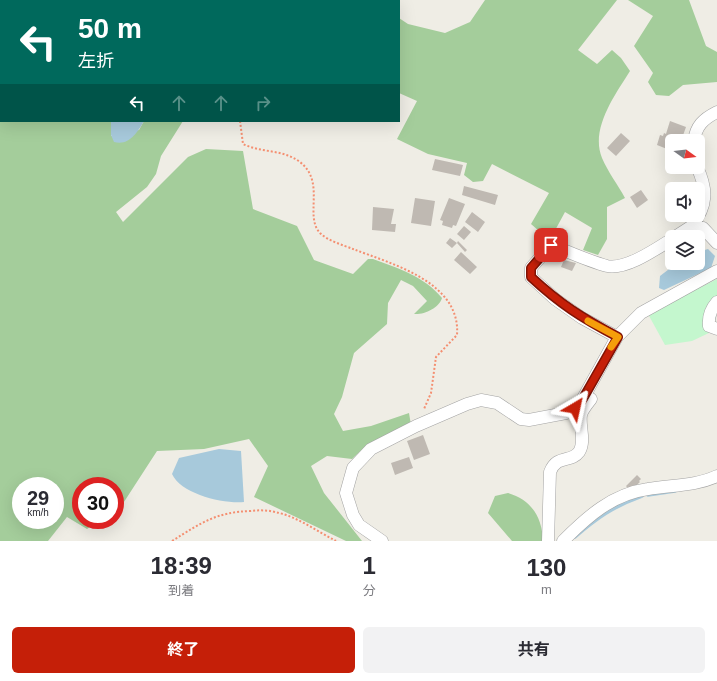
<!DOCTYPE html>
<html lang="ja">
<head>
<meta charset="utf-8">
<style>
	body { margin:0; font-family:Arial,"Noto Sans JP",sans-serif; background:#f2f2f3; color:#2b2b33; height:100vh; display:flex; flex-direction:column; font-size:15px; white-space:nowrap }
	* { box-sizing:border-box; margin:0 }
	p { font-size:13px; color:#7c7c81 }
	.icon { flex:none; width:22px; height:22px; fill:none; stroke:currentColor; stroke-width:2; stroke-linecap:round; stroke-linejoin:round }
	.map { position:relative; height:541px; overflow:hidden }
	.sheet { display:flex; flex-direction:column; background:#fff; flex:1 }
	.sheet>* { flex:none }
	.guide { position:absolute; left:0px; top:0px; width:400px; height:122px; box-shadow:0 4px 16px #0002; background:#00695c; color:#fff; overflow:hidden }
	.needle { width:26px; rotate:105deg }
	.controls { position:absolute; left:665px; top:134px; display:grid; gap:8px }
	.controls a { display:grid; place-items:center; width:40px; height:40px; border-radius:6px; background:#fff; box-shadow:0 4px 16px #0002; font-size:20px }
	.speed { position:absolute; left:12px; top:477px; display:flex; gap:8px; font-size:20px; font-weight:700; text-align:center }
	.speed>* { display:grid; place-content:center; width:52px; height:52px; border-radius:50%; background:#fff; box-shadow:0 4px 16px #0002; line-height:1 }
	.speed small { font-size:10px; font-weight:400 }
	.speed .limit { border:6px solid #d22; background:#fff; color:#111 }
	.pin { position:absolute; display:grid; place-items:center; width:34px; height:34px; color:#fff; margin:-17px; border-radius:8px; box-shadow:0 2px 6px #0006 }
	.me { position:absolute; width:44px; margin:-22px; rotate:36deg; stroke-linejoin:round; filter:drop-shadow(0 0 3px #0008) }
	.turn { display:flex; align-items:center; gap:14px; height:84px; padding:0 12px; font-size:18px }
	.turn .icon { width:52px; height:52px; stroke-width:2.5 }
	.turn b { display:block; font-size:28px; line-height:34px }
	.lanes { display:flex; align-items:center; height:38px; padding:0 12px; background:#0003; justify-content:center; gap:20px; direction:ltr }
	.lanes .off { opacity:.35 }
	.eta { display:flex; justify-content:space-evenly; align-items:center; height:68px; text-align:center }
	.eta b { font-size:24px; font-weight:700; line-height:28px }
	.action { display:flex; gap:8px; margin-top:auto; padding:8px 12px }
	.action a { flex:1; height:46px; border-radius:6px; background:#c51f08; color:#fff; font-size:16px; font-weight:700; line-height:46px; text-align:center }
	.action a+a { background:#f2f2f3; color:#2b2b33 }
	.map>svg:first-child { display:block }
	.forest { fill:#a4cd9b; fill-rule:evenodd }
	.park { fill:#c4f7ce }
	.water { fill:#a7c9db }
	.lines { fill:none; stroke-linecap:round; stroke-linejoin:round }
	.stream { stroke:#a7c9db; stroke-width:3.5 }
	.building { fill:#bfb9b2 }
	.minor-casing { stroke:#a3a3a3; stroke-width:13 }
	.path { stroke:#f48f71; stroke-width:2; stroke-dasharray:2 2; stroke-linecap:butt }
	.minor { stroke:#fff; stroke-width:12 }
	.route-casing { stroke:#801405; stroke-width:10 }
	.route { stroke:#c51f08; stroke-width:7 }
	.slow { stroke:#f59e0b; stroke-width:7 }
</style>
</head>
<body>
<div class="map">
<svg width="717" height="541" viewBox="0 0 717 541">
	<rect width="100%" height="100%" fill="#efede5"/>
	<path class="forest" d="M0,0H235L1,1V121H111V136L139,130L144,121H183L161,156L156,174L147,187L116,212L123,222L188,157L206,149L243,151L253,209L297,226L314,260L353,274L368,259H373C398,268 425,277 442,298C439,308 424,315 414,314L427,301L413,286L401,280L388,303L387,324L354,353L342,397L334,414L343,431L371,426L409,413L411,425L366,446L352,459L327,456L311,466L324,493L362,541H346L254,497L268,466L249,439L204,449L157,451L122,505L115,509V486H81V520H100L87,529L67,517L48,541H0ZM21,486H55V520H21Z
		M485,0H617L578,50L597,64L612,50L621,58L630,71C615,95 590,129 602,158C608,172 618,185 625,198L607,207V239L598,255L583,250L592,228L565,212L552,236L539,231L531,224L549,193L492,164L483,181L473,182L464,175L467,163L428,154L397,139L417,101L399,93V18L408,24L445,33L470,22Z
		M628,0H689L706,46L717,52V82L683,85L669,96L656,95L648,82L653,73L634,46L653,16Z
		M508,493C531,500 542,516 543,541H512L488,513L495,496Z"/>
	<path class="park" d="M717,279V299L711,332L692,341L665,345L648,314Z"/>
	<path class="water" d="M111,121H144C137,133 129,146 114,142L111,135Z
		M708,249L715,256L711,268L664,290L659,288L660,276L677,263H698V252Z
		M219,449L241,451L244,502C223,504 181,494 172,474L179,458Z"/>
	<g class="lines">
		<path class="stream" d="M648,495L675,491
			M575,537C597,518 614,506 642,496"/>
	</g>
	<path class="building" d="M670,121L686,127L681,141H672V151L657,145L660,135L663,136L664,133L666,134Z
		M621,133L630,141L616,156L607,148Z
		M435,159L463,165L460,176L432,170Z
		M464,186L498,195L495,205L462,195Z
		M641,190L648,200L637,208L630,197Z
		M415,198L435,201L431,226L411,223Z
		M449,198L465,204L456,226L453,225L452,228L442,225L443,221L440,220Z
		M373,207L394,209L391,224H396L395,232L372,230Z
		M472,212L485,222L478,232L465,222Z
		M464,226L471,232L464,240L457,234Z
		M450,238L457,243L458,241L467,250L465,252L457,243L452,248L446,243Z
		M461,252L477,267L470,274L454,260Z
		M564,260L576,263L572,271L561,267Z
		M423,435L430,454L414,460L407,441Z
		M409,457L413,468L395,475L391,463Z
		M637,475L641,479L639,481L640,482L630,491L626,486Z"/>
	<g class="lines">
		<defs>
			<path id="minor" d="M694,141C696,126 703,119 717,112
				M692,226C707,206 708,190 697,167
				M675,237L692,226L703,228L717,243
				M672,239C656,249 626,270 607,266C588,261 569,252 551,245L531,268V277L555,299L582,318L617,337L641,313L717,271
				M717,302C711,309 708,317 709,326L717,329
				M382,541L359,525L353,515L346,493L353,468L371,449L416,426L467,404L481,400L497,403L521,419L529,420L566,413L575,408L581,402L617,337
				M548,541L550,472C557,454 571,463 579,452C586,441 579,426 581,415C582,410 588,403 591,399
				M563,541C587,517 612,494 648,489C671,485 696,486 717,476"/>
		</defs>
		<use href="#minor" class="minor-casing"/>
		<path class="path" d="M194,0V1
			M276,1V0
			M240,121L243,144C261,153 283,149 300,162C326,182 304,216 320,233C328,241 343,245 353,249C392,264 461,282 457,335L436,357L431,393L424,409
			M172,541C201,523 216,512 251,511C259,510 267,510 275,512C296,516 317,531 336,541"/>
		<use href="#minor" class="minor"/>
	</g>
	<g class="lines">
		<defs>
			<path id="route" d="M551,245L531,268V277C560,304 582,318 618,337L581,402L575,408"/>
		</defs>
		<use href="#route" class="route-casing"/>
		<use href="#route" class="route"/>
		<path class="slow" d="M588,321L618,337L611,347"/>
	</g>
</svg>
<div class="controls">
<a><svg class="needle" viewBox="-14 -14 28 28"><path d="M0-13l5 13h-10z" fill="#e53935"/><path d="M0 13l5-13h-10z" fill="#7c7c81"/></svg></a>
<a><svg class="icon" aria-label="sound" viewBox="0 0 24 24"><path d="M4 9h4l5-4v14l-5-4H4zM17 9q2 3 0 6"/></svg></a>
<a><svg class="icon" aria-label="layers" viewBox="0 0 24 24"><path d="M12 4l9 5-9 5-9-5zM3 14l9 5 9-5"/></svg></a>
</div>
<div class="speed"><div>29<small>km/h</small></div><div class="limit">30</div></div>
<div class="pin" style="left:551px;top:245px;background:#d93025"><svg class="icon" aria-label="arrive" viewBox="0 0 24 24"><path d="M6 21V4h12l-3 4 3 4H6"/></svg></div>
<svg class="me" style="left:575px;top:408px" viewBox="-20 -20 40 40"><path d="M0-17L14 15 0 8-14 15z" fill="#c51f08" stroke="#fff" stroke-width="4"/></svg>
<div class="guide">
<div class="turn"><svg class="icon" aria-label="left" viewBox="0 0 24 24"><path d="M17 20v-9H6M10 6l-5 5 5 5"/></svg><div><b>50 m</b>左折</div></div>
<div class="lanes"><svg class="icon" aria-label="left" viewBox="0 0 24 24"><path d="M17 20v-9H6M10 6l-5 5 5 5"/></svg><svg class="icon off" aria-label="ahead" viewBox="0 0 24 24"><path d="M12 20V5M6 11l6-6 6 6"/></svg><svg class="icon off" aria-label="ahead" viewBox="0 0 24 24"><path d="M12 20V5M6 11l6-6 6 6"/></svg><svg class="icon off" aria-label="right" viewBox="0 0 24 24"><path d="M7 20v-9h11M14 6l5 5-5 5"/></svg></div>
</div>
</div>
<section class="sheet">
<div class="eta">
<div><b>18:39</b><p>到着</p></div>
<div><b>1</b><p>分</p></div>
<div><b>130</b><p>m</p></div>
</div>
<div class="action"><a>終了</a><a>共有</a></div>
</section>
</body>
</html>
